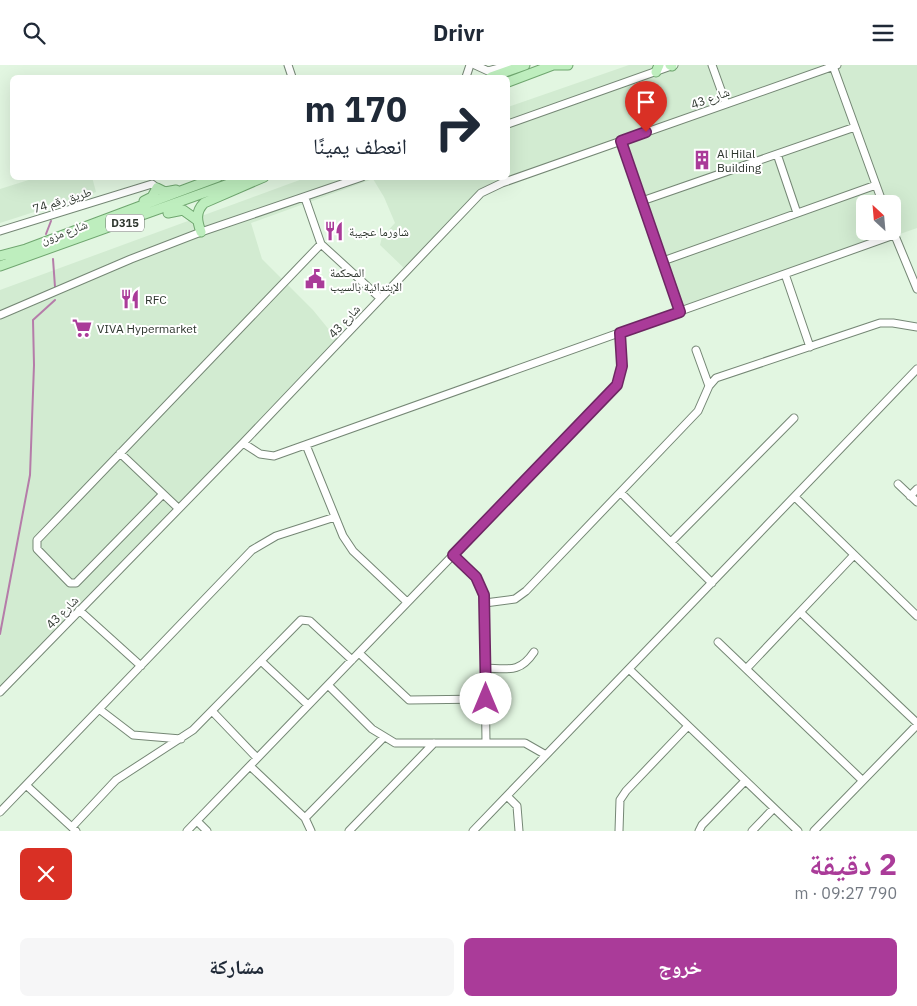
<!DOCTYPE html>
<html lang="ar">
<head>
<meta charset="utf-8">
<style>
	body { margin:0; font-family:"IBM Plex Sans","Noto Naskh Arabic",sans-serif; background:#f6f6f7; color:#1f2937; direction:rtl; height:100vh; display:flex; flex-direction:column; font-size:19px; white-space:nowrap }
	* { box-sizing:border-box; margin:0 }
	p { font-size:16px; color:#747a83 }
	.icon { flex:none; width:28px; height:28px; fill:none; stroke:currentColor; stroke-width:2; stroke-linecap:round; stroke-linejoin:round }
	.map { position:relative; height:766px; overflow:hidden; direction:ltr }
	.sheet { display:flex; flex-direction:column; background:#fff; flex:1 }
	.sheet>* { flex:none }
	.banner { position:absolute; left:10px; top:10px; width:500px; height:105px; border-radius:8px; box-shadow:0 5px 20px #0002; direction:rtl; background:#fff; color:#1f2937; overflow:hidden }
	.needle { width:32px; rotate:334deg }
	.fabs { position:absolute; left:856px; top:130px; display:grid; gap:10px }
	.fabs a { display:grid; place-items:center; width:45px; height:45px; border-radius:8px; background:#fff; box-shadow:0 5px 20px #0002; font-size:25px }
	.pin { position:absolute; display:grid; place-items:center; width:42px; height:42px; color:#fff; margin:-51px -21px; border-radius:50% 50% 50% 0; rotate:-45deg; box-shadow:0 0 5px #0007 }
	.pin .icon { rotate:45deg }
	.me { position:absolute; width:55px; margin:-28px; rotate:0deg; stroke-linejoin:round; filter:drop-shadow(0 0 4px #0008) }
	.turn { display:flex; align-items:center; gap:18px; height:105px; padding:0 20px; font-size:22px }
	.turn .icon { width:65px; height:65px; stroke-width:2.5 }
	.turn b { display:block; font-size:35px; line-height:42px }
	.round { display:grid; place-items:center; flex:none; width:52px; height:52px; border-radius:8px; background:#f6f6f7 }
	.overview { display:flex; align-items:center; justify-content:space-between; height:85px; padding:0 20px }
	h1 { font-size:30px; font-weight:700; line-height:38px; color:#aa3b99 }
	.cta { display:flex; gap:10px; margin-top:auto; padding:10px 20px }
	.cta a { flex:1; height:58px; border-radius:8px; background:#aa3b99; color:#fff; font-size:20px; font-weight:700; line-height:58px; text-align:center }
	.cta a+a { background:#f6f6f7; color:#1f2937 }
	header { display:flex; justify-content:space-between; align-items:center; height:65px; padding:0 20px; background:#fff; font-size:22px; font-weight:700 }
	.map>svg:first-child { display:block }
	.built { fill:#d2ebd1; fill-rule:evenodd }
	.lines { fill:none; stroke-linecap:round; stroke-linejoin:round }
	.stream { stroke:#b57ca9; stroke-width:2 }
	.minor-casing { stroke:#758775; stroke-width:9 }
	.major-casing { stroke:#6fa66f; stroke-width:11 }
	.minor { stroke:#fff; stroke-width:7 }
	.major { stroke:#beeebe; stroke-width:9 }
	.route-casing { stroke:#6e2663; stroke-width:12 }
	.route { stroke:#aa3b99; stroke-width:9 }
	.labels { text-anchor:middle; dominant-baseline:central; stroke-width:4; stroke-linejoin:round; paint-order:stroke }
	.shield { fill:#fff; stroke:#6d726d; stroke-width:1 }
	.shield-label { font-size:11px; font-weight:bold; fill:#2e362e }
	.street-label { font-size:12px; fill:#2e362e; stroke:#fff }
	.poi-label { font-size:12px; fill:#2e362e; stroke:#fff; text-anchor:start }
</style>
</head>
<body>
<header><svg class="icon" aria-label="menu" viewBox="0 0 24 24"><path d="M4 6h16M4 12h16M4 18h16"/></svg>Drivr<svg class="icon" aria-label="search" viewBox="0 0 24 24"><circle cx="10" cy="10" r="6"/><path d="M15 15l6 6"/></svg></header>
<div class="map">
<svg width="917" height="766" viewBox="0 0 917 766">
	<rect width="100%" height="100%" fill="#e2f6e1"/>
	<path class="built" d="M629,0H917V163L681,247L621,77L502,118L476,132L404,203L380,180L382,172L395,158L384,132L373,114L251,158L262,194L313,245L339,277L0,627V225L305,113L508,112V42ZM865,139H892V166H865Z
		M92,112L96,127L0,158V124L35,113Z"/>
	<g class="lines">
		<path class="stream" d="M46,169L51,156
			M53,194L55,222
			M0,569L30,410L34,300L33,255L55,235"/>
		<defs>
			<path id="minor" d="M288,0L292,12
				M475,0L488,6L510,0
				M712,0L726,39
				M833,1L883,139
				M466,12L470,0
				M508,59L674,0
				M621,76L681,247
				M777,89L797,148
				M305,133L321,179L380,233
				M642,136L855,62
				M0,166L152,119L157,123
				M893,166L917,224
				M663,196L876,120
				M785,209L810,282
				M0,250L131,194L201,167L362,112
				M709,321L716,313L880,258H893L917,262
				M243,378L260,389L274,391L894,170
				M306,380L343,471L353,486L407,537
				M120,388L178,443
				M898,419L917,437
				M621,428L712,518
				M163,429L76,518H70L37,484V475L321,179
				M910,431L917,424
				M795,432L917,551
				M671,477L794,353
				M453,490L476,512L484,530L486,677
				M485,538L515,534L526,526L698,346L709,321L696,285
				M79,545L141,601
				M800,547L917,658
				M718,577L862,715
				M359,588L409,635L486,634
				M261,596L308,640
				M486,603C509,604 520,608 534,587
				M747,603L854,490
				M629,604L798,766
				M328,620L372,664L395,678H525L546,690
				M0,627L243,378L481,128L502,118L837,0
				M99,644L133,670L181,674
				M212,646L257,693
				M250,701L305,753L311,766
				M26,720L76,766
				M507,731L517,741L519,766
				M0,747L252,485L276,471L335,452
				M305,753L384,672
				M197,756L207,766
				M72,762L116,715L193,665L301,555L310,556L352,595
				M187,766L617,320L622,301L620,268
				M349,766L434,678
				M473,766L917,304
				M619,766L620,735L626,726L688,661
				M699,766L702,760L745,716
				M752,766L774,743
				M814,766L917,660"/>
			<path id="major" d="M555,0H568
				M670,0L672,1
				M656,7L659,0
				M491,12L525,0
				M508,17L553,0
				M144,136L152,132L157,123L165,127L176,125
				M168,148L183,145L197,155
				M201,167C197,156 195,147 204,138L264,112
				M0,191L26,184L218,112
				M0,201L248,112"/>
		</defs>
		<use href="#minor" class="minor-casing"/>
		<use href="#major" class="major-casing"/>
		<use href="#minor" class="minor"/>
		<use href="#major" class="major"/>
	</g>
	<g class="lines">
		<defs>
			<path id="route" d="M486,634L484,530L476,512L453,490L617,320L622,301L620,268L680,247L621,76L646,67"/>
		</defs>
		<use href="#route" class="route-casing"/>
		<use href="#route" class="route"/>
	</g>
	<defs>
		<symbol id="building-bare" viewBox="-9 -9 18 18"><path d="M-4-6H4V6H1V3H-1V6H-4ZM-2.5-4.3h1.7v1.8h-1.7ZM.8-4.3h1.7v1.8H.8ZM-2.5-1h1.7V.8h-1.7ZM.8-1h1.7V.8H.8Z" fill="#aa3b99" stroke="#fff" stroke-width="2.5" paint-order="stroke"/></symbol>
		<symbol id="restaurant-bare" viewBox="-9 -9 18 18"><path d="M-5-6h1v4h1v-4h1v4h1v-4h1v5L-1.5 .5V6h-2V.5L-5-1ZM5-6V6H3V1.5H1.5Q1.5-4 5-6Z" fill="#aa3b99" stroke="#fff" stroke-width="2.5" paint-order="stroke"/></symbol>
		<symbol id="civic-bare" viewBox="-9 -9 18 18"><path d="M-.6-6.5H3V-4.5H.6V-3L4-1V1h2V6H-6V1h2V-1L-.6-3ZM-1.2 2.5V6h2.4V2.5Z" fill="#aa3b99" stroke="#fff" stroke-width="2.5" paint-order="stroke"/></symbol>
		<symbol id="supermarket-bare" viewBox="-9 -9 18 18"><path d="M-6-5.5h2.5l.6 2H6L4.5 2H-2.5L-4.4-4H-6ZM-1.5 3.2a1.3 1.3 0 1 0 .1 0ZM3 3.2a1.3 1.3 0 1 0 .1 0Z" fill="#aa3b99" stroke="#fff" stroke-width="2.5" paint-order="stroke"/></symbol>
	</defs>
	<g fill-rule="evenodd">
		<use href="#building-bare" x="688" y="81" width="28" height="28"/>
		<use href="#restaurant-bare" x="320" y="152" width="28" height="28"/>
		<use href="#civic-bare" x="301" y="200" width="28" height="28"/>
		<use href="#restaurant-bare" x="116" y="220" width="28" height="28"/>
		<use href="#supermarket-bare" x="68" y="249" width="28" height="28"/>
	</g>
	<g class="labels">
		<rect class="shield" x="106" y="149.5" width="38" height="17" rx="4"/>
		<g class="shield-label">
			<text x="125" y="158">D315</text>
		</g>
		<g class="street-label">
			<text transform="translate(710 33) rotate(-20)">شارع 43</text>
			<text transform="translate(62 135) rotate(-17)">طريق رقم 74</text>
			<text transform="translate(64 167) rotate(-20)">شارع مزون</text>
			<text transform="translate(344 256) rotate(-47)">شارع 43</text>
			<text transform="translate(62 547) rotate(-46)">شارع 43</text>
		</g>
		<g class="poi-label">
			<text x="717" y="88">Al Hilal<tspan x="717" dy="14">Building</tspan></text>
			<text x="349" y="166">شاورما عجيبة</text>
			<text x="330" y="207">المحكمة<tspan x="330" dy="14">الإبتدائية بالسيب</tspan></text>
			<text x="145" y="234">RFC</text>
			<text x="97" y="263">VIVA Hypermarket</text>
		</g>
	</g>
</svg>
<div class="fabs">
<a><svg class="needle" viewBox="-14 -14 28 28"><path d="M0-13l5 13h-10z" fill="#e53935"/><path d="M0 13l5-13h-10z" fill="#747a83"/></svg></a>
</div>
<div class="pin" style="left:646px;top:67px;background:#d93025"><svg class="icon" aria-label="arrive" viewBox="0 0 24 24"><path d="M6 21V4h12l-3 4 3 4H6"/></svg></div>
<svg class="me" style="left:486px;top:634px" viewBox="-20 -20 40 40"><circle r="19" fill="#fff"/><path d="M0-13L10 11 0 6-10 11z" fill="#aa3b99"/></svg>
<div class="banner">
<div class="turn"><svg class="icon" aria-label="right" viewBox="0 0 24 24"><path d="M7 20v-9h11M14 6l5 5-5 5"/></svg><div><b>170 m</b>انعطف يمينًا</div></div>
</div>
</div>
<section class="sheet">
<div class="overview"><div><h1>2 دقيقة</h1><p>790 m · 09:27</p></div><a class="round" style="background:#d93025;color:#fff"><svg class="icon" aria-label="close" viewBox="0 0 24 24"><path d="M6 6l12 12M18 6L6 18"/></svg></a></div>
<div class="cta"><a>خروج</a><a>مشاركة</a></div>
</section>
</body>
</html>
